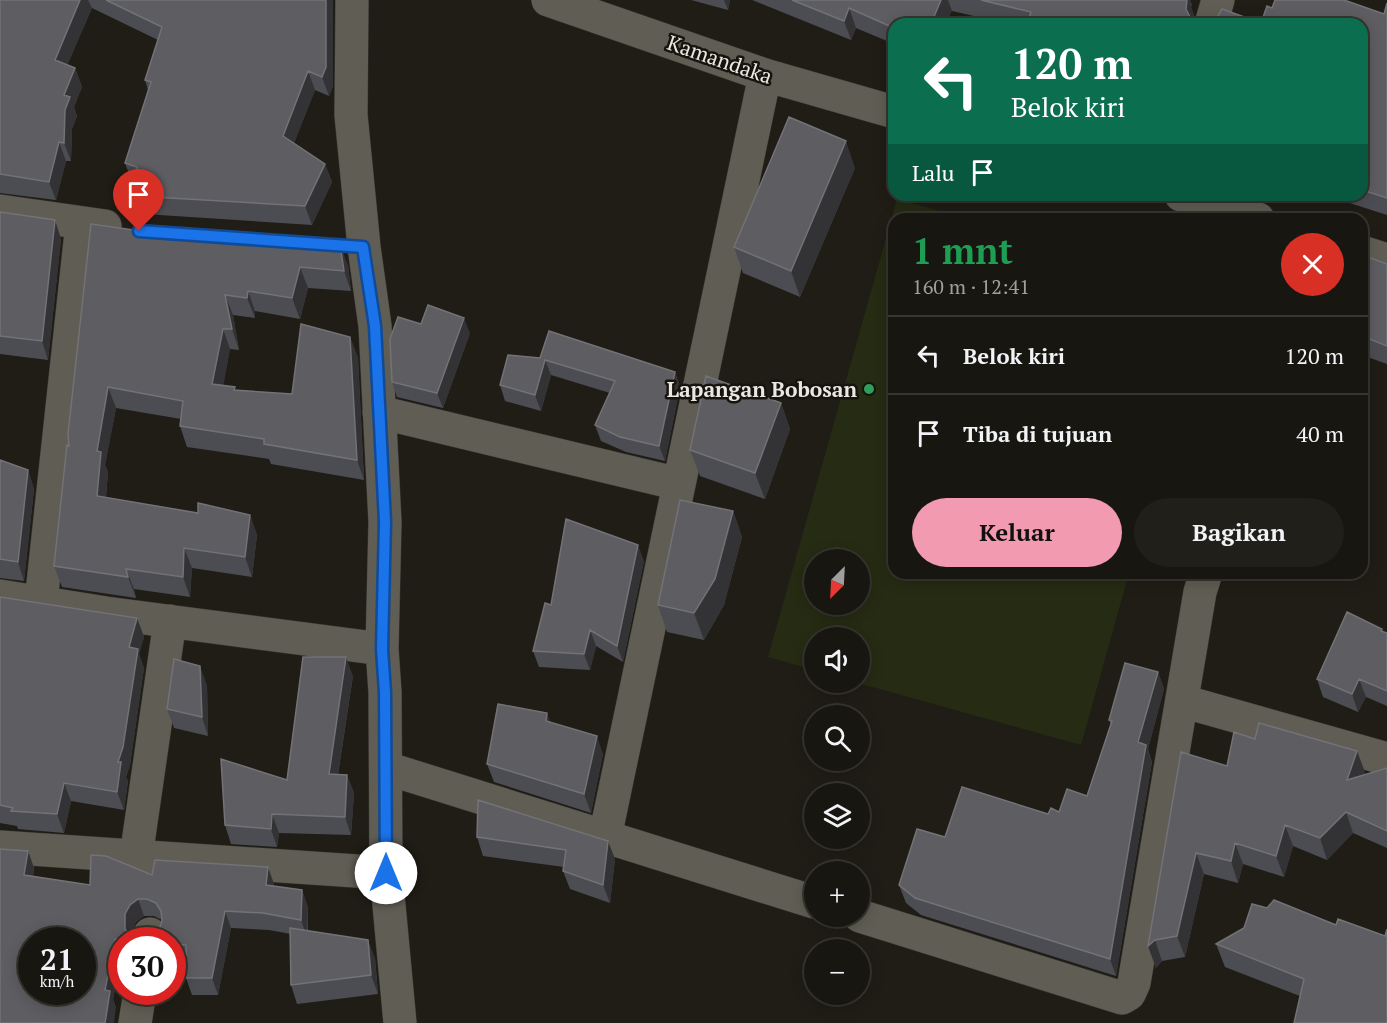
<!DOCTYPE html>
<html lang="id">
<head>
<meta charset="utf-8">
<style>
	body { margin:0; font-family:"PT Serif",serif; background:#211f19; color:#f1f3f6; height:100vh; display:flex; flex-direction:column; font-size:22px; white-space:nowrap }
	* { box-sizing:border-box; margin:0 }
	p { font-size:20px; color:#9f9f9f }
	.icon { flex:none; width:33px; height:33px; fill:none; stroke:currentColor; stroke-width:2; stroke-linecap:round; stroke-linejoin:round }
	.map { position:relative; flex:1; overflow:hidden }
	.details { position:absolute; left:888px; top:213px; width:480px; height:366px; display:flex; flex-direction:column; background:#181610; border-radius:18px; box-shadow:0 3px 15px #0003,0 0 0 2px #363530 }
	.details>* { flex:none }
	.top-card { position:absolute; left:888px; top:18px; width:480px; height:183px; border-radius:18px; box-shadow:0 3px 15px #0003,0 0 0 2px #363530; background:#0b6e4f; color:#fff; overflow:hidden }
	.needle { width:39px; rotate:204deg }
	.controls { position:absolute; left:804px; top:549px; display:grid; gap:12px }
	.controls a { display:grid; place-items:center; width:66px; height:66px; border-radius:50%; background:#181610; box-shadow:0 3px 15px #0003,0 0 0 2px #363530; font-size:30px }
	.speed { position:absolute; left:18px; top:927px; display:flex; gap:12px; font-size:30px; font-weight:700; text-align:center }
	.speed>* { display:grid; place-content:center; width:78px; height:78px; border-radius:50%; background:#181610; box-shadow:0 3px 15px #0003,0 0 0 2px #363530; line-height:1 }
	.speed small { font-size:15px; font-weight:400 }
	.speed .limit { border:9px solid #d22; background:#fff; color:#111 }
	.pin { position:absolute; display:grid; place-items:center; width:51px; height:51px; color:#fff; margin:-62px -26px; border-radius:50% 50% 50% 0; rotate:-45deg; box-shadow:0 0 6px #0007 }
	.pin .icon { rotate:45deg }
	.me { position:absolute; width:66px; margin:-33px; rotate:0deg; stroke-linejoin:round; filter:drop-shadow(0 0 4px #0008) }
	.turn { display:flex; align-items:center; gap:21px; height:126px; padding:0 24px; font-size:27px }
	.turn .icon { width:78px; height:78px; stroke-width:2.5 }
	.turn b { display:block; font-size:42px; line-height:51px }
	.then { display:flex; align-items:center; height:57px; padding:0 24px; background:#0003; gap:12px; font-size:22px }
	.round { display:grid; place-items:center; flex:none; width:63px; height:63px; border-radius:32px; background:#211f19 }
	.overview { display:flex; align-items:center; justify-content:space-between; height:102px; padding:0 24px }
	h1 { font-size:36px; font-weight:700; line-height:45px; color:#1e9e55 }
	.action { display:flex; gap:12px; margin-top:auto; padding:12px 24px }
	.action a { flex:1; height:69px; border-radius:36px; background:#f29ab0; color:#111; font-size:24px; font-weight:700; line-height:69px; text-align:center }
	.action a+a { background:#211f19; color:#f1f3f6 }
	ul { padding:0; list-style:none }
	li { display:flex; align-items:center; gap:18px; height:78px; padding:0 24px; border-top:2px solid #363530 }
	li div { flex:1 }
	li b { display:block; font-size:22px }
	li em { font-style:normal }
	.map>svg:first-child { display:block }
	.green { fill:#262b13; fill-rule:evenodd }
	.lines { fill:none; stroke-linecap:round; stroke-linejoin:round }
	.minor-casing { stroke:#3a3834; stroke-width:34 }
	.minor { stroke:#605d54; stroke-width:33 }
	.wall { fill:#4c4c53 }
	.shaded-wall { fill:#333234 }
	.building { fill:#5d5d62; stroke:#737276; stroke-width:1.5; fill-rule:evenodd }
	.route-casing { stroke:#114b97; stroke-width:15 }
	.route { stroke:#1a73e8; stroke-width:10 }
	.leisure-dot { fill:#2e9e5b; stroke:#16140d; stroke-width:2 }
	.labels { text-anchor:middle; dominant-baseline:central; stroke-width:5; stroke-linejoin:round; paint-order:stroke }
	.street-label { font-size:21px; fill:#eae8e3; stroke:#16140d }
	.poi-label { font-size:21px; font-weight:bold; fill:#eae8e3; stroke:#16140d; text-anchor:end }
</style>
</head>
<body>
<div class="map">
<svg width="1387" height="1023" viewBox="0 0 1387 1023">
	<rect width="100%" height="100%" fill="#201d16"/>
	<path class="green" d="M897,199L968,219H894V573H1129L1081,745L858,683L860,682V638H814V670L768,657ZM814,560H860V604H814Z"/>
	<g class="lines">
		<defs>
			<path id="minor" d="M352,0L351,115L364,247L375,326L385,522L382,649L385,692L386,873L400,1023
				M548,0L765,75L894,112
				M1211,24L1218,0
				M1181,195L1258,219
				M0,211L105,226
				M1362,252L1387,260
				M379,412L679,484
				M0,596L106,613L382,649
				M41,602L82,223
				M1182,701L1387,759
				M386,768L814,902
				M605,837L765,75
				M0,847L386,873
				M136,857L170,621
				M860,916L1122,998L1129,994L1134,983L1200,592L1206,573
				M149,940L150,934
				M135,1023L140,992"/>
		</defs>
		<use href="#minor" class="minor-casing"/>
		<use href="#minor" class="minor"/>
	</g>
	<path class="wall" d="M0,0H333V86L329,96L315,90L294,143L325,164L332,182L312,225L159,215L135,212L128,193L132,182L125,163L148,90L145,80L158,40L92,8L67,65L75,68L82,87L74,107L77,116L72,129L71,161H66L56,200L0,193Z
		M691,0H730L728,10Z
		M752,0H1190L1192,5L1191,7L1194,16V20L1198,23H1261L1272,8L1384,14L1387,3V215L1334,198L1333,195H1362V24H1009L952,11L894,24V44L856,28L851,40Z
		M855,168L800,297L743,273L734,247Z
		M0,212L61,239L48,360L0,354Z
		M91,224L348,265L351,291L308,288L300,319L255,311V318L233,315L239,350L230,349L223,385L236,390L292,394L350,337L358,358L364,480L271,464L269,459L187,447L180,426L181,419L116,408L105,465L108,472L106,498L198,513L250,515L257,535L252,577L192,568L190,597L134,589L136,598L62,587L54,566L69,446Z
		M1387,264V364L1362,355V272Z
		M470,333L443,408L397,397L392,382Z
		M508,355L675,372L680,387L665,461L626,452L601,441L595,425L610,393L551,375L541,411L505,401L500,385Z
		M781,403L790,429L765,499L700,476L690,450Z
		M0,460L28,470L34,489L24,581L0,578Z
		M733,511L742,537L724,605L704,640L667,632L658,605Z
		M644,561L623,662L596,646L590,670L539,667L533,651L551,605Z
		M0,597L137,618L144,637L139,654L144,668L130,765L126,777L128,781L124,810L71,801L64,833L18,829L17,826L0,823Z
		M1382,629L1384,632L1387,633V706L1366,697L1358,712L1323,697L1317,679Z
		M1158,672L1164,689L1148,749L1152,762L1116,976L921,915L906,903L899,885L945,837L1059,812L1087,796L1111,725L1109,720Z
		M353,676L338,775H347L354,793L351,835L279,833L277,847L231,844L225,825L287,780Z
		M207,685L208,736L174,728L167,709Z
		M551,722L603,754L591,813L494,782L487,764Z
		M1227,766L1365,772L1364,775L1387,768V848L1353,833L1327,860L1293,846L1284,877L1243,864L1238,883L1204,874L1185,957L1162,961L1156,968L1148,946Z
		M478,800L615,859L610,903L570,889L563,871L564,867L483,856L477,837Z
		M28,851L34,868L33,877L90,885L152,875L274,884V886L302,890L308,908V931L375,958L378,994L297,1004L291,985V934L269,930L231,928L218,995H192L186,978V962L172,961V940H150L158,934L162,920L154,916H144L136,922L132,931L131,937L138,940H122V956L113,999L116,1008L0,1023Z
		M1267,908L1385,936L1387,1023L1300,996L1225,967L1216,944L1244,928Z"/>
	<path class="shaded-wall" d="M80,0H88L92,8L62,78L55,60Z
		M326,0H333V86L329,96L322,77Z
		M724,0H730L728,10Z
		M941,0H948L952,11L946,24H931Z
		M1184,0H1190L1192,5L1191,7L1194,16L1193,24L1186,9Z
		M849,8L856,28L851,40L844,21Z
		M75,68L82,87L74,107L77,116L72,129L71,161L64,143V95Z
		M308,71L315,90L290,154L283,136Z
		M846,141L855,168L800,297L791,271Z
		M59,142L66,161L56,200L49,182Z
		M325,164L332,182L312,225L305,206Z
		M55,220L61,239L48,360L42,341Z
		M340,244L348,265L351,291L344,271Z
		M300,267L308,288L300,319L292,298Z
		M248,291L255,311V318L247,298Z
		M225,295L233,315L239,350L232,329Z
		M464,318L470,333L443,408L437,393Z
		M223,329L230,349L220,404L212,384Z
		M350,337L358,358L364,480L357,460Z
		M545,360L551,375L541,411L535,395Z
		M675,372L680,387L665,461L659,446Z
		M108,387L116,408L105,465L108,472L104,517L97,496V451Z
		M781,403L790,429L765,499L755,473Z
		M28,470L34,489L24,581L18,562Z
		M733,511L742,537L724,605L704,640L694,613Z
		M250,515L257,535L252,577L245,557Z
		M638,545L644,561L623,662L617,646Z
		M184,548L192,568L190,597L183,577Z
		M126,569L134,589L136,598L128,577Z
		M137,618L144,637L139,654L144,668L130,765L126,777L128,781L124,810L117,792L118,762L129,647Z
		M590,630L596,646L590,670L584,654Z
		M346,657L353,676L335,793L329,774Z
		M200,666L207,685L208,736L202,717Z
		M1158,672L1164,689L1148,749L1152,762L1116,976L1110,959L1138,742Z
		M1359,679L1366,697L1358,712L1352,694Z
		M547,713L554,732L546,721Z
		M597,736L603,754L591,813L584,794Z
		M1357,751L1365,772L1355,801L1347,780Z
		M347,775L354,793L351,835L345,817Z
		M64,783L71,801L64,833L57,814Z
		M1346,812L1353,833L1327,860L1320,838Z
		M272,814L279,833L277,847L271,829Z
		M1285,825L1293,846L1284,877L1276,856Z
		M608,841L615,859L610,903L603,885Z
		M1235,843L1243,864L1238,883L1231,861Z
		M28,851L34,868L30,892L24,875Z
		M1196,853L1204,874L1185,957L1177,936Z
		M268,867L274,884L272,902L266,885Z
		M302,890L308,908L307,937L301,920Z
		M138,899L144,916L136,922L132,931L131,940L125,929V914L130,905Z
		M225,911L231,928L218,995L212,978Z
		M115,939L121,956L113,999L116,1008L114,1023H105V990Z
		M368,940L375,958L378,994L371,975Z
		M1155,940L1162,961L1156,968L1148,946Z"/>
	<path class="building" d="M0,0H80L55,60L75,68L64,95L70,97L65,110L64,143L59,142L49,182L0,174Z
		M106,0H326V67L322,77L308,71L283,136L325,164L305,206L152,197L128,193L137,167L125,163L151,82L145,80L162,27Z
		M792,0H941L931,24H894V28L849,8L844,21Z
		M981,0H1187L1186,9L1190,17L1198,23H1208L1216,19L1222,9L1261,23L1267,6L1272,8L1275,0H1344L1384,14L1387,3V198L1362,190V24H1027L1031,12Z
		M789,117L846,141L791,271L734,247Z
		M0,212L55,220L42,341L0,336Z
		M91,224L148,232L340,244L344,271L300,267L292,298L248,291L247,298L225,295L232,329H223L212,384L235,387L234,390L292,394L301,324L350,337L357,460L264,444V439L180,426L183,401L108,387L97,451L101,452L97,496L198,513V503L250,515L245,557L184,548L183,577L126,569L128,577L54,566L67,445L69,446L68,434Z
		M1368,257L1387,264V346L1362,336V272Z
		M428,305L464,318L437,393L392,382L390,339L398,317L421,324Z
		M549,331L675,372L659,446L620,437L595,425L615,381L545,360L535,395L500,385L508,355L540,358Z
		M706,376L781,403L755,473L690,450Z
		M0,460L28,470L18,562L0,559Z
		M680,500L733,511L715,579L694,613L658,605Z
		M566,519L638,545L617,646L590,630L584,654L533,651L545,603L551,605Z
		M0,597L137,618L129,647L138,649L123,747L118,762H121L117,792L64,783L57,814L11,811L13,808L0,805Z
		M1347,612L1382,629L1381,631L1387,633V691L1359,679L1352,694L1317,679Z
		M303,657H346L329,774L347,775L345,817L272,814L271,829L225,825L221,759L287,780Z
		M174,659L200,666L202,717L167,709Z
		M1125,663L1158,672L1138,742L1146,745L1110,959L915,898L899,885L917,829L945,837L962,787L1048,814L1051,808L1059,812L1067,789L1087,796L1112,721L1109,720Z
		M498,704L547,713L546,721L597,736L584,794L487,764Z
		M1259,723L1357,751L1347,780L1387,768V831L1346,812L1320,838L1285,825L1276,856L1235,843L1231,861L1196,853L1177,936L1155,940L1148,946L1181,752L1227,766L1234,732L1255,739Z
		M478,800L608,841L603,885L563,871L566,850L477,837Z
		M0,849L28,851L24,875L90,885L91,855L106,856L152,875L155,860L268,867L266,885L302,890L301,920L263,913L225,911L212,978H186V945L172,944V940H148H150L158,934L162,920L161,911L156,903L147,899H138L130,905L125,914V929L130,937L138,940L115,939L105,990L110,991L105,1023H0ZM32,940H82V992H32Z
		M1274,900L1336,925L1338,919L1385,936L1387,929V1023H1294L1304,979L1216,944L1244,928L1252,904L1267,908Z
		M290,928L368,940L371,975L291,985Z"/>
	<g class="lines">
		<defs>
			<path id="route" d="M139,231L363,247L375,326L385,522L382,649L385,692L386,873"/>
		</defs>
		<use href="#route" class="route-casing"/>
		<use href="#route" class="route"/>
	</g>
	<circle class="leisure-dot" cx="869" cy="389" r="6"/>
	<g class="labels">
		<g class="street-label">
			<text transform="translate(720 59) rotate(19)">Kamandaka</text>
		</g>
		<g class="poi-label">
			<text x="857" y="389">Lapangan Bobosan</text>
		</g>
	</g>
</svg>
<div class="controls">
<a><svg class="needle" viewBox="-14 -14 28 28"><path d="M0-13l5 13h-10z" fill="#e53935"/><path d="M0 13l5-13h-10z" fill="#9f9f9f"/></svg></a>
<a><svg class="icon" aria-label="sound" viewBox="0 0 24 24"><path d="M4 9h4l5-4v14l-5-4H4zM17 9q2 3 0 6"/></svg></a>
<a><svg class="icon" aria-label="search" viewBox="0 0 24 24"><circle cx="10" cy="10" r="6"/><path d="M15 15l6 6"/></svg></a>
<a><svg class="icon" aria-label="layers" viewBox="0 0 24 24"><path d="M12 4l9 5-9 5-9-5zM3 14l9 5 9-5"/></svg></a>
<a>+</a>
<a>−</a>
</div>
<div class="speed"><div>21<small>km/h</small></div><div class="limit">30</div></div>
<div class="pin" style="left:139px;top:231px;background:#d93025"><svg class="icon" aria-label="arrive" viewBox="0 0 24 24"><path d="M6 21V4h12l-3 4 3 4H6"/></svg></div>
<svg class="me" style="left:386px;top:873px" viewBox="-20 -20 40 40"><circle r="19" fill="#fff"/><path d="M0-13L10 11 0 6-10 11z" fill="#1a73e8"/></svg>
<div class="top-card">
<div class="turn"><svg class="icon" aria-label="left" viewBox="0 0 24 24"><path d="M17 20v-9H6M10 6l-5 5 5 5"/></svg><div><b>120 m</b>Belok kiri</div></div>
<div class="then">Lalu<svg class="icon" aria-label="arrive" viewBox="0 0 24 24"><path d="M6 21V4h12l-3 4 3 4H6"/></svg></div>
</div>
<section class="details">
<div class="overview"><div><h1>1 mnt</h1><p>160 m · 12:41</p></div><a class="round" style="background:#d93025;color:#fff"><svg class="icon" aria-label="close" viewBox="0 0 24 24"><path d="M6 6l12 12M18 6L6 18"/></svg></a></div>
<ul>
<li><svg class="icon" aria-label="left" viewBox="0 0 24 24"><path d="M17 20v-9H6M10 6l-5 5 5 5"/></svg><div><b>Belok kiri</b></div><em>120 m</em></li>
<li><svg class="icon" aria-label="arrive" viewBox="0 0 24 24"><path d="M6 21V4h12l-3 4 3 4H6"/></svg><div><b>Tiba di tujuan</b></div><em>40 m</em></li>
</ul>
<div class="action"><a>Keluar</a><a>Bagikan</a></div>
</section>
</div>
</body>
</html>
